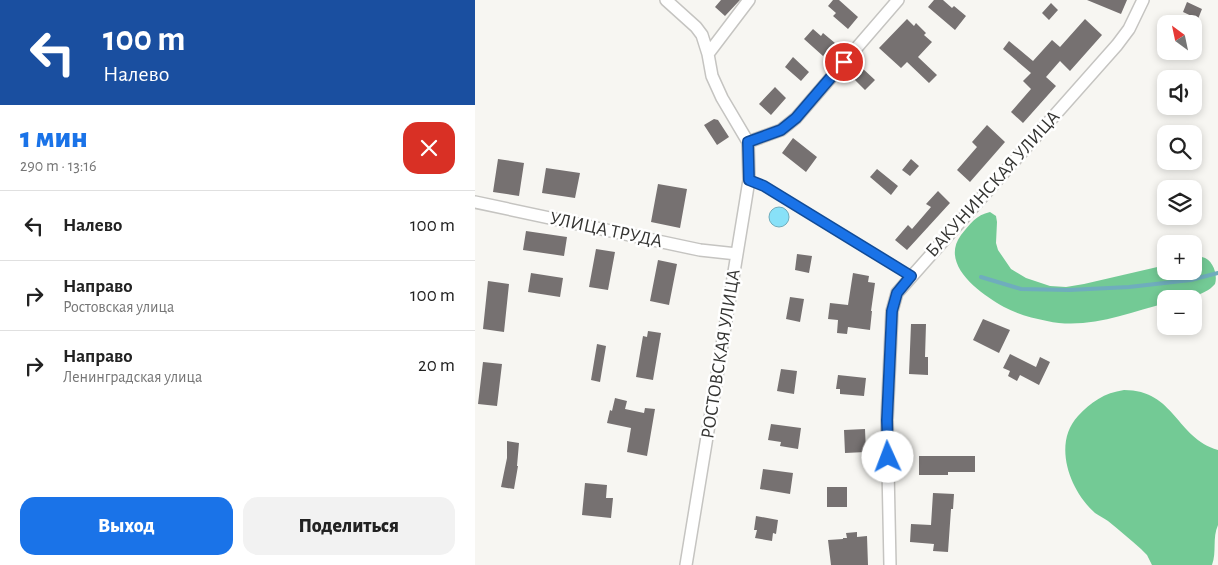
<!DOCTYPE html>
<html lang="ru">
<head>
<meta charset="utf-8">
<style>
	body { margin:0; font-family:"Alegreya Sans",sans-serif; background:#f2f2f2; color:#222; height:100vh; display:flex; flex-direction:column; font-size:19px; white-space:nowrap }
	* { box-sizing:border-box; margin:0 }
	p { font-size:16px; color:#767676 }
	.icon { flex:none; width:28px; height:28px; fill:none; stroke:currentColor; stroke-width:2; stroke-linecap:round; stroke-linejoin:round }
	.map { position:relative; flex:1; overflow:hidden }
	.sheet { display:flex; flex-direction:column; background:#fff; width:475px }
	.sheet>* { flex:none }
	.hud { background:#1a4fa0; color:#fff; overflow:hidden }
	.needle { width:32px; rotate:327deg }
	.buttons { position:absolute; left:682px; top:15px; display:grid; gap:10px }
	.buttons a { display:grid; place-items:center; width:45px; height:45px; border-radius:10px; background:#fff; box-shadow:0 2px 8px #0003; font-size:25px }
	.pin { position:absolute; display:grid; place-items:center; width:42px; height:42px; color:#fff; margin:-21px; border:2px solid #fff; border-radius:50%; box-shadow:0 1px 5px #0007 }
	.me { position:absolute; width:55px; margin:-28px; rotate:358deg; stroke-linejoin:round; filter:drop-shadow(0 0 4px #0008) }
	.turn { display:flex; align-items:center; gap:18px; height:105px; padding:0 20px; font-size:22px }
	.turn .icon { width:65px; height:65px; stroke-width:2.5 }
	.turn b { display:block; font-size:35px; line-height:42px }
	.round { display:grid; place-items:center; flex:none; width:52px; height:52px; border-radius:15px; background:#f2f2f2 }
	.summary { display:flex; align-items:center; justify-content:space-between; height:85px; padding:0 20px }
	h1 { font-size:30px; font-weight:800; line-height:38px; color:#1a73e8 }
	.button { display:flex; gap:10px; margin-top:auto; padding:10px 20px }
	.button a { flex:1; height:58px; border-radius:15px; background:#1a73e8; color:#fff; font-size:20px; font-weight:800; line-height:58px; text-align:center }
	.button a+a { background:#f2f2f2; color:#222 }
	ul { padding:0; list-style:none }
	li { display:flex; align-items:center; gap:15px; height:70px; padding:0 20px; border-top:1px solid #e0e0e0 }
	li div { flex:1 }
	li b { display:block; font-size:19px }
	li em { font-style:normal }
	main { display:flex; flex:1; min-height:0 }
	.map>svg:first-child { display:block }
	.forest { fill:#73ca95 }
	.water { fill:#88e1f8; stroke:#6fadbd }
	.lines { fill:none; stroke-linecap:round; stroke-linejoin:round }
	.stream { stroke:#6fadbd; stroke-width:4 }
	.building { fill:#767171 }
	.service-casing { stroke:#c5c4c1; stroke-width:8 }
	.minor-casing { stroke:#c5c4c1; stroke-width:14 }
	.service { stroke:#fff; stroke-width:5.5 }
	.minor { stroke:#fff; stroke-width:11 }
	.route-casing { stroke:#114b97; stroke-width:12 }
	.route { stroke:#1a73e8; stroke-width:9 }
	.labels { text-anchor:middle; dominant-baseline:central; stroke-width:5; stroke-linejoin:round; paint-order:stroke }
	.street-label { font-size:19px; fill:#343432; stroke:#fff }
</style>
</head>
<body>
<main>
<section class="sheet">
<div class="hud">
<div class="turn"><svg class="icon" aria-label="left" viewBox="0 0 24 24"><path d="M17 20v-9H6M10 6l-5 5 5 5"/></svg><div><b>100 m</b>Налево</div></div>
</div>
<div class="summary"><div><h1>1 мин</h1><p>290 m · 13:16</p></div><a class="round" style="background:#d93025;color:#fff"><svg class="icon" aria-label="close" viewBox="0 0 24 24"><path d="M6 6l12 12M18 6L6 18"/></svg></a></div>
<ul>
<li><svg class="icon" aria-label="left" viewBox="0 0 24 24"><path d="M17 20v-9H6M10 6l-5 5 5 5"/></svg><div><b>Налево</b></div><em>100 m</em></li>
<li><svg class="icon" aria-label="right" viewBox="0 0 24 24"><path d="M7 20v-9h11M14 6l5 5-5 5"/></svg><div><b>Направо</b><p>Ростовская улица</p></div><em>100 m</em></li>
<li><svg class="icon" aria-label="right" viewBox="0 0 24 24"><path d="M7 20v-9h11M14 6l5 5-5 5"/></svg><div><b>Направо</b><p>Ленинградская улица</p></div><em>20 m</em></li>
</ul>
<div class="button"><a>Выход</a><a>Поделиться</a></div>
</section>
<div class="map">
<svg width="743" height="565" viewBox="0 0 743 565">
	<rect width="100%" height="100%" fill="#f7f6f2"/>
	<path class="forest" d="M515,212L521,216L522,222L521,243L523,250L536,269L551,278L575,286L591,287L609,284L691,265V271H719V258C721,258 724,257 727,257C738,259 743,275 740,284C729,297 707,299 691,299V303C653,313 612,330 572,321C557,318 542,314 529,307C506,294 464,265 486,235C495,224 501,215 515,212Z
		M649,390C700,390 701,438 743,450V525C737,538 742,552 737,565H677L672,555L666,549C655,539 644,530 633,521C629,518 624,516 620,513C595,491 577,444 603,416C616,402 629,393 649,390Z"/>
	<path class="water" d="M294 217a10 10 0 1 1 20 0a10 10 0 1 1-20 0Z"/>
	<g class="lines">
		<path class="stream" d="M506,277L546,289L594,290L654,287L716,280L743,273"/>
	</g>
	<path class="building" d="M246,0H265L250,16L240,7Z
		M358,0H364L383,17L373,29L358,16L361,13L353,6Z
		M459,0H468L477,8L479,6L491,16L480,30L453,7Z
		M612,0H652L646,14Z
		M712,2L727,9L723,19L708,12Z
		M576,3L583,10L574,20L567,13Z
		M432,19L439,26L441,23L451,33L449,35L457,42L443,57L462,75L454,83L432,62L426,68L404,48Z
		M610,19L627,35L595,71L585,61L571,77L581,86L548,123L536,112L556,89L548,81L556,73L528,49L534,41L558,61L577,40L585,47Z
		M338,29L346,36L348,33L360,43L348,56L329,39Z
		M318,57L334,72L326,81L310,67Z
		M386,67L400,80L390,90L377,77Z
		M300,87L311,98L296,115L284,104Z
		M239,119L243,120L254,137L242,145L229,125Z
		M512,125L530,142L495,182L482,170L502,147L497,142Z
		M318,138L342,157L331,172L307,153Z
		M23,159L49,163L44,196L18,192Z
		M436,159L444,166L435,176L427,170Z
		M71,168L105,173L100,198L67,193Z
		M402,169L423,186L416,195L395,177Z
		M183,184L212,189L205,228L176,222Z
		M463,191L475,203L432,250L420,240L433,225L437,229L456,207L451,204Z
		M51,231L92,237L89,256L48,250Z
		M121,249L140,252L133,290L114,287Z
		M322,254L337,256L334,273L320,270Z
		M183,260L202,264L194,305L175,301Z
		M56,273L88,278L85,297L53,292Z
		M378,273L394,276L393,282L400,283L396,311H397L395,330L373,327L372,334L362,333L363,320L353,319L355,303L373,305Z
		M13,281L34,284L29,332L8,329Z
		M315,297L329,299L325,322L311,319Z
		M508,319L535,330L524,353L498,340Z
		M436,324H451L450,357H453V375L434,374Z
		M173,331L186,333L178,380L161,377L168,336L172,337Z
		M122,344L131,346L125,382L116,380Z
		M535,354L561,367L565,357L575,362L564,385L545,375L542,381L533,376L535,371L528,368Z
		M8,362L27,364L22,406L3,404Z
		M306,369L322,371L319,394L302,391Z
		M363,375L391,378L389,396L365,394V389H361Z
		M140,398L152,401L150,409L169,413L170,408L180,409L172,456L152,452L156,428L132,423L135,410L137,411Z
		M296,424L326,428L323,449L305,446L306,442L293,440Z
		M390,429L391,452L370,453L369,430Z
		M32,441L44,443L42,466H43L39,489L26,487L32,458Z
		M444,456H500V472H473V475H444Z
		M288,469L318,473L315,494L285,489Z
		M110,483L132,485L131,498H138L136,518L107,515Z
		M352,487H372V507H352Z
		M458,493L479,494L478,509H476L473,552L458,551L459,544L435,542L436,524L456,525Z
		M281,516L303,520L301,534L298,533L297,541L280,538L282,530H279Z
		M382,532V537L392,536L393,565H356L353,540L368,539V538H372L371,533Z"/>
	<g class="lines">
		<defs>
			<path id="service" d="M274,180L289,186L436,276"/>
			<path id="minor" d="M191,0L221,27L227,35L233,54L237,76L247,98L273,142L274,180L270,205L211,565
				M233,54L274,0
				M273,142L306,130L321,118L423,0
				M0,202L225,250L262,254
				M415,565L412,420L417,311L422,293L642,45L654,29L668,0"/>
		</defs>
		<use href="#service" class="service-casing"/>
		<use href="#minor" class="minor-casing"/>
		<use href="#service" class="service"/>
		<use href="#minor" class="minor"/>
	</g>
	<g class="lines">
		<defs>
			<path id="route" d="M369,62L321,118L306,130L273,142L274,180L289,186L436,276L422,293L417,311L412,420L413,457"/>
		</defs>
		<use href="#route" class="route-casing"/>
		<use href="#route" class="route"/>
	</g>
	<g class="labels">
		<g class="street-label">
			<text transform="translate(518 184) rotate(-48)">БАКУНИНСКАЯ УЛИЦА</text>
			<text transform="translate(131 230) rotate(12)">УЛИЦА ТРУДА</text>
			<text transform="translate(246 354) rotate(-81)">РОСТОВСКАЯ УЛИЦА</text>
		</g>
	</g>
</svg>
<div class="buttons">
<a><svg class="needle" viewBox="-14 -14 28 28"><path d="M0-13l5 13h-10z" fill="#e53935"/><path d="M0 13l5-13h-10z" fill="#767676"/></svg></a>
<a><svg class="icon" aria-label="sound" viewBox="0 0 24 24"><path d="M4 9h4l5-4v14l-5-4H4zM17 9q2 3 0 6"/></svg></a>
<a><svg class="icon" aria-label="search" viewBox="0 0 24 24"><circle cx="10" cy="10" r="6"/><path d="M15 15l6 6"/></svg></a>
<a><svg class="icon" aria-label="layers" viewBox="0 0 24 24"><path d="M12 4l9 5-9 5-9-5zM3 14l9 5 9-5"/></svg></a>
<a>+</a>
<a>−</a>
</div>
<div class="pin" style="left:369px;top:62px;background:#d93025"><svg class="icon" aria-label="arrive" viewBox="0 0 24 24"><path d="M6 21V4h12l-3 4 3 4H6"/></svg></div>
<svg class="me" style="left:413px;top:457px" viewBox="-20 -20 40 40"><circle r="19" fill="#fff"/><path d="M0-13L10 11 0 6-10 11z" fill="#1a73e8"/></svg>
</div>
</main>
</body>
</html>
